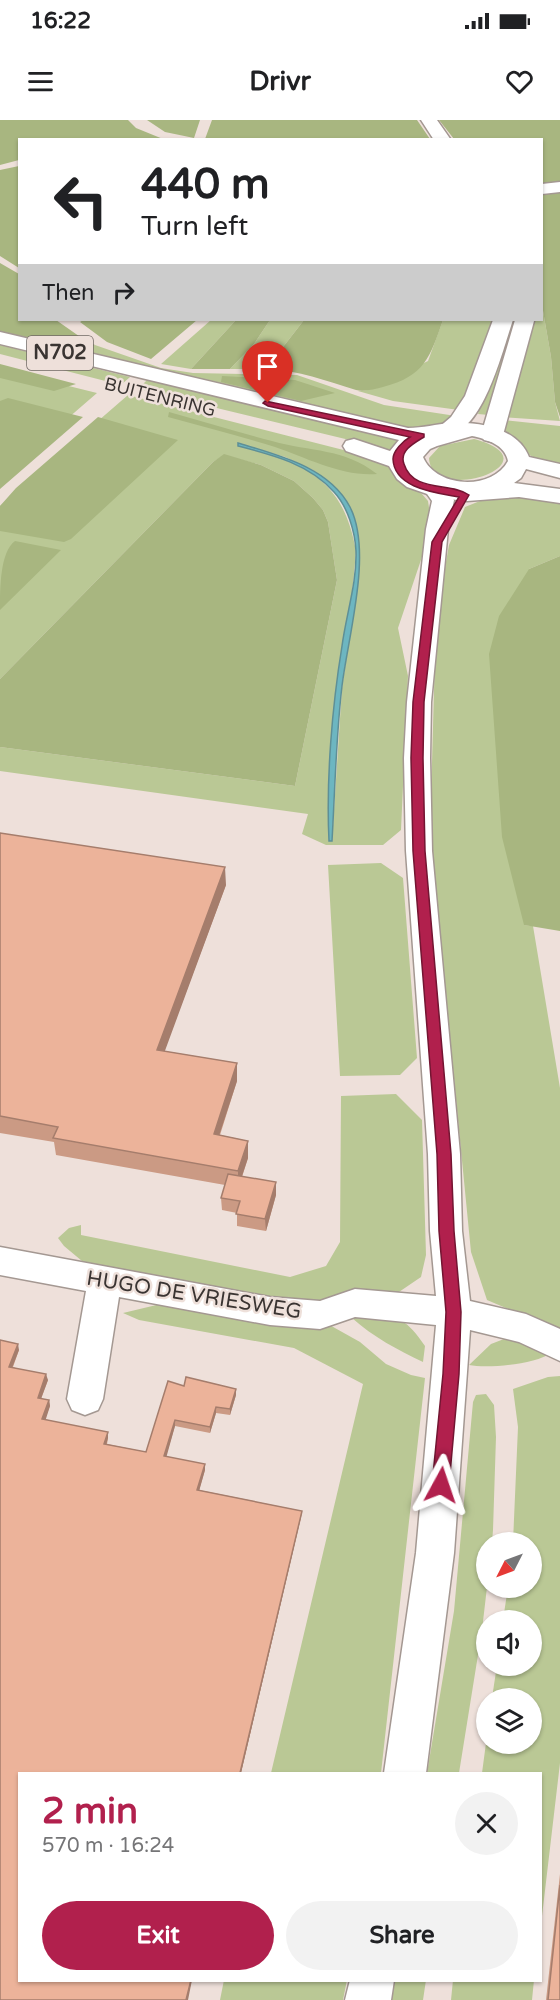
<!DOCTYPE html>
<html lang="en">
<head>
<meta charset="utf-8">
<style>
	body { margin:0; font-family:"Varela Round",sans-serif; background:#f2f2f2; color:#202124; height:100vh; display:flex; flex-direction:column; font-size:22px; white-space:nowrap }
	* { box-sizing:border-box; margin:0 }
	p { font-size:20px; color:#757577 }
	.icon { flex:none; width:33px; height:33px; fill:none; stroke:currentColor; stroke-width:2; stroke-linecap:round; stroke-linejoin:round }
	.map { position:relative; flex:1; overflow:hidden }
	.details { position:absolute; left:18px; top:1652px; width:524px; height:210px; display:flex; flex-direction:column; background:#fff; border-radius:0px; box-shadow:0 2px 4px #0004 }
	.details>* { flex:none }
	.banner { position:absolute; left:18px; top:18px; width:525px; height:183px; border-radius:0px; box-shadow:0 2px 4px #0004; background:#fff; color:#202124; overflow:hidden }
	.needle { width:39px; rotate:228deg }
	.tools { position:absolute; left:476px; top:1412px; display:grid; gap:12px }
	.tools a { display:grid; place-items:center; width:66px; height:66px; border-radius:50%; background:#fff; box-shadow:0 2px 4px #0004; font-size:30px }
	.pin { position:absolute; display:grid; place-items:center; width:51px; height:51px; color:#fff; margin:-62px -26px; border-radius:50% 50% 50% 0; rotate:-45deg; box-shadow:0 0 6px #0007 }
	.pin .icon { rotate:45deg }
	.me { position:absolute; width:66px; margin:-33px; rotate:5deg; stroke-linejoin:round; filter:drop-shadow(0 0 4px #0008) }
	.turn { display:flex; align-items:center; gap:21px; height:126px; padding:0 24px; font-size:27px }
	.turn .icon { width:78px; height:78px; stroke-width:2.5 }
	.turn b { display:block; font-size:42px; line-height:51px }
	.then { display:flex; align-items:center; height:57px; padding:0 24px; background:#0003; gap:12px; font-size:22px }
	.round { display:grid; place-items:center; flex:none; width:63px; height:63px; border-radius:32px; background:#f2f2f2 }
	.overview { display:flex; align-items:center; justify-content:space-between; height:102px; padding:0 24px }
	h1 { font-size:36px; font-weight:700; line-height:45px; color:#b1204d }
	.button { display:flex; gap:12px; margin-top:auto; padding:12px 24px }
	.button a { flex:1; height:69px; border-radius:36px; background:#b1204d; color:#fff; font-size:24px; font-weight:700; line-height:69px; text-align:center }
	.button a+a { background:#f2f2f2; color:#202124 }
	.status { display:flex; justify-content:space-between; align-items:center; height:42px; padding:0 30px; background:#fff; direction:ltr }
	.status svg { height:16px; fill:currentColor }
	header { display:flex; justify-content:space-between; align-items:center; height:78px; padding:0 24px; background:#fff; font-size:27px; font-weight:700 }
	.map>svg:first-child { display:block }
	.green { fill:#bac895; fill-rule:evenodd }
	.forest { fill:#a8b680 }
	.water { fill:#6db6c1; stroke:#5e8f96; stroke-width:1.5 }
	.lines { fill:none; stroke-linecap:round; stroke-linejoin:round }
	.minor-casing { stroke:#a49892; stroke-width:3 }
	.major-casing { stroke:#a49892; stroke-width:3 }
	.highway-casing { stroke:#a49892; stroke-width:3 }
	.minor { fill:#fff; fill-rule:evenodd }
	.major { fill:#fff; fill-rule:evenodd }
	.highway { fill:#fff; fill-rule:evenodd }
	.wall { fill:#cb9a84 }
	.shaded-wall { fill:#a57d6c }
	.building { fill:#ecb39a; stroke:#a57d6c; stroke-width:1.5 }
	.route { fill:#b1204d; stroke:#731532; stroke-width:1.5 }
	.labels { text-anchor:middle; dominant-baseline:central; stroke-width:5; stroke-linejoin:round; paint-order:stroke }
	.far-street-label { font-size:18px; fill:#3a3432; stroke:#eee0da }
	.shield { fill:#eee0da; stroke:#706864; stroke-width:1.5 }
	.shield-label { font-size:20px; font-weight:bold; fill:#3a3432 }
	.street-label { font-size:21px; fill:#3a3432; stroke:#eee0da }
</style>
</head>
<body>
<div class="status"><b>16:22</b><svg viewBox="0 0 49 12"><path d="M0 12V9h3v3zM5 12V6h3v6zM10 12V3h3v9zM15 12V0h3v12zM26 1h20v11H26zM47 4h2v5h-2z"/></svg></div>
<header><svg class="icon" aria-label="menu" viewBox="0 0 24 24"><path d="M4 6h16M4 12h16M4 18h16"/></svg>Drivr<svg class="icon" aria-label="heart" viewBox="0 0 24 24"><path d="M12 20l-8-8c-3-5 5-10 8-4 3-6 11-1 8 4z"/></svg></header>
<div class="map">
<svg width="560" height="1880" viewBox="0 0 560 1880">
	<rect width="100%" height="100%" fill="#eee0da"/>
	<path class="green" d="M542,185L551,237L555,282L560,301L502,297L529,222L533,200H542Z
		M211,200H236L191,249L161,244Z
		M270,200H304L266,249H230L254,224Z
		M443,200H499L489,222L481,230L459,290L393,281L358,271L368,270L428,241Z
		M507,200H519L489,295L478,294Z
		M0,225L130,257L121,265L0,234Z
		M95,225L161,248L193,253L297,255L384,285L456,296L451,301L414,310L82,234Z
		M0,249L97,273L0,357Z
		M148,259L402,320L391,330L138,269Z
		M128,275L375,338L390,347L401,362L422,374L428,381L430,394L425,428L398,508L408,556L401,710L383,725H326L302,714L308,694L0,651V627L295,666L337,460L328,402L323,390L313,378L294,361L261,345L224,335L213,342L0,559V386ZM238,323L285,337L313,350L332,365L358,413L360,442L342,568L332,721H329C325,623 349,528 356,431C343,358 305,343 238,326Z
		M502,300L560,306V349C541,342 500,324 502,300Z
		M474,319C560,342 431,387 429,338L440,326Z
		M515,375L560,382V436L529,449L524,805L533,806L560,968V1211L487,1180L471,1132L430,715L436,498L449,425L465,387L485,379Z
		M381,743L403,758L417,938L400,955L340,956L328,745Z
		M396,974L422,1000L426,1135L421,1157L396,1174L310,1183L278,1181L88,1146L64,1126L58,1118L69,1108L81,1105V1115L290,1157L326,1146L340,1122L341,976Z
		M169,1182L326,1203L360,1222L386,1244L411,1255L425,1258L381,1653H271L363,1264L294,1228L139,1200L123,1193Z
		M369,1192C399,1196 407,1200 425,1226L423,1242C398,1230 373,1217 352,1198Z
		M504,1219L545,1227L551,1233C536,1244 488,1249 469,1245L491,1224Z
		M560,1256V1643L540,1813V1653H482L486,1623H531V1578H492L497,1545H531V1500H503L508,1467H531V1422H513L518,1307L513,1269L548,1257Z
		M486,1274L494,1285L496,1317L493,1410L492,1422H486L487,1467L482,1510L459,1653H427L454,1491L473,1282L476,1275Z
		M224,1860H347L343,1880H220Z
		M393,1860H426L423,1880H389Z
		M453,1860H534L532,1880H451Z"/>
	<path class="forest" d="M0,0H128L136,8L163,19L20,20L19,40L0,45Z
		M147,0H200L194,18L165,12Z
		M212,0H417L430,19H205Z
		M439,0H560V63L542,65V20L454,19Z
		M19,46H20L19,148L0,136V50Z
		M560,71V297L555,282L551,237L542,185V73Z
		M0,143L19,154L20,200H56L86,221L95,225L82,234L0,213Z
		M83,200H197L151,239L107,222L80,202Z
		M236,200H270L254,224L230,249H191Z
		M304,200H443C430,237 425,256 383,267C375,269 364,272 356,270C326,261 299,250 266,249Z
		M0,244L76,264L54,271L0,258Z
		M222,256L295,260L335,273L301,281L221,262Z
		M8,278L83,297L0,369V281Z
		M169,292C204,302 238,312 272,321C311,332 344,328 377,354C343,357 307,338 275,327C240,316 204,307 168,297Z
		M98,297L178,320L71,419L64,422L0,411V386L16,368Z
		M224,334L261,345L294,361L313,378L323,390L328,402L337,460L295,666L0,627V559L213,342Z
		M15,421L61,430L0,490C0,468 0,432 15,421Z
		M560,436V811L524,805L502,717L489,534L499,496L529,449Z"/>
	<path class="water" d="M238,323C278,335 329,347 350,387C373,432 348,516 342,566C336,617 335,669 332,721H329C326,660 332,587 342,526C346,495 357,463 356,431C355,412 348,387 334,372C309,344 273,335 238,326Z"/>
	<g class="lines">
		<defs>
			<path id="minor" d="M560,62V72L542,74V64Z
				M435,365L442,367L454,380L448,409L431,582L430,638L432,731L460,1034L462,1111L470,1181L526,1194L560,1209V1241L519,1222L470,1210L454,1433L426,1653H384L416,1433L436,1205L355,1197L320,1209L270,1205L119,1177L103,1279L98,1290L85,1295L72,1290L67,1279L86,1171L0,1155V1127L270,1177L320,1181L355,1169L436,1176L430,1111L428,1034L406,731L404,638L407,582L426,409L432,381L425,371L428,367Z
				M350,1860H394L391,1880H345Z"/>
			<path id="major" d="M421,0H437L451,20H434Z
				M493,200H513C503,228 481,324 440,314L437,309L451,297L465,276Z
				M515,200L534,201L503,315L500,320L492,322L484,320L481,315Z"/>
			<path id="highway" d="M0,212L408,308C423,308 436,304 451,303C478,301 518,308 529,337L560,344V358L526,349L521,358L514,363L560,369V383L519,377L467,381L439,378L407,367L397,359L389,346L346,331L343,326L346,321L354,319L390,331L399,320L0,224ZM472,316C487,319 505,325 508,341C492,371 436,368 423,337L430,329L437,326Z"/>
		</defs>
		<use href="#minor" class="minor-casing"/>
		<use href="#major" class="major-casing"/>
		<use href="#highway" class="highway-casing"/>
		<use href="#minor" class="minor"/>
		<use href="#major" class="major"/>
		<use href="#highway" class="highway"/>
	</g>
	<path class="wall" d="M0,713L226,765L164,931L237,943V961L220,1015L248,1021V1038L242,1057L276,1075L266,1111L237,1106V1093L222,1090L221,1078L225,1065L56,1035L54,1022L0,1013Z
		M0,1220L19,1230L13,1247L48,1260L41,1279L49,1280L50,1286L45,1299L108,1318L107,1324L146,1332L184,1266L236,1269V1275L230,1295L216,1293L210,1313L175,1306L166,1336L205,1350L199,1370L302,1391L301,1397L241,1653H20Z
		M560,1754V1880H546Z"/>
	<path class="shaded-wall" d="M225,747L226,765L159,947L157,930Z
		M237,943V961L214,1031V1014Z
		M248,1021V1038L238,1068V1051Z
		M276,1062V1075L266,1111L265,1099Z
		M18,1224L19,1230L10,1253L9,1247Z
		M46,1254L48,1260L39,1284L38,1278Z
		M236,1269V1275L230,1295V1289Z
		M49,1280L50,1286L44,1305L42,1299Z
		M216,1287V1293L210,1313V1307Z
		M175,1300V1306L165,1342L164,1336Z
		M108,1312V1318L105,1329L104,1324Z
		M205,1344V1350L198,1375L197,1370Z
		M302,1391L301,1397L241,1653H240Z
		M191,1860H192L188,1880H186Z"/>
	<path class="building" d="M0,713L225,747L157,930L237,943L214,1014L248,1021L238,1051L53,1018L58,1007L0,996Z
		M228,1054L276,1062L265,1099L236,1094L240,1081L221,1078Z
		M0,1220L18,1224L9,1247L46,1254L38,1278L49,1280L42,1299L108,1312L104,1324L146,1332L168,1261L184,1266L186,1257L236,1269L230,1289L216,1287L210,1307L175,1300L164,1336L205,1344L197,1370L302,1391L240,1653H20V1860H191L186,1880H0Z
		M560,1765V1880H548Z"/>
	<path class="route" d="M265,281L424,314V317C414,323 399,331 404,344C413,373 451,362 469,375L442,422L424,582L423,638L425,731L451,1034L454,1111L461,1192L459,1254L449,1365L447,1371L441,1373L435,1371L432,1365L443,1254L446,1192L439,1111L437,1034L413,731L411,638L413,582L432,422L459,377C438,373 394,369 393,339C393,331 403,321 410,317L268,286L263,283Z"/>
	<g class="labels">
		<g class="far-street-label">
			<text transform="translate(160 277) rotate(14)">BUITENRING</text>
		</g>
		<rect class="shield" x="27" y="216" width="66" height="34" rx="4.5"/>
		<g class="shield-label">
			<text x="60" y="233">N702</text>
		</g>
		<g class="street-label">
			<text transform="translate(194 1175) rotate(9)">HUGO DE VRIESWEG</text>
		</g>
	</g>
</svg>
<div class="tools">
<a><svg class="needle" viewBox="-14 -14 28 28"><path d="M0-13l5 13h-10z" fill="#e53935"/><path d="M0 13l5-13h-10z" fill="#757577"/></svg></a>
<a><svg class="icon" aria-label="sound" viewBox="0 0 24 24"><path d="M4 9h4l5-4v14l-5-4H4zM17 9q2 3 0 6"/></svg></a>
<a><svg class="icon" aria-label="layers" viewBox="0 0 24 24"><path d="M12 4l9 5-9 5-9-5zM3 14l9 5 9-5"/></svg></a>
</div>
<div class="pin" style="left:268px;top:283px;background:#d93025"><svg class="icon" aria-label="arrive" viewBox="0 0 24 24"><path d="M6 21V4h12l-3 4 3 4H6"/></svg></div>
<svg class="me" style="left:441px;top:1365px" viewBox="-20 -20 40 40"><path d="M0-17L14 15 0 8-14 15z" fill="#b1204d" stroke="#fff" stroke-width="4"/></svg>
<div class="banner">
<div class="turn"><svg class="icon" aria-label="left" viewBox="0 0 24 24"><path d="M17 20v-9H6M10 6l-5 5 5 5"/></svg><div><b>440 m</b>Turn left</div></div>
<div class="then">Then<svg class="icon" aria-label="right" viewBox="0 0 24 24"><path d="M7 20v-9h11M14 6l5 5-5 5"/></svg></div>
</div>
<section class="details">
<div class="overview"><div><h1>2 min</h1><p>570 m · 16:24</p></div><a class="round"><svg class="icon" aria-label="close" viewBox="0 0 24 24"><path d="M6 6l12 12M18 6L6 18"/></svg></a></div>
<div class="button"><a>Exit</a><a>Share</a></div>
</section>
</div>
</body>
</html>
